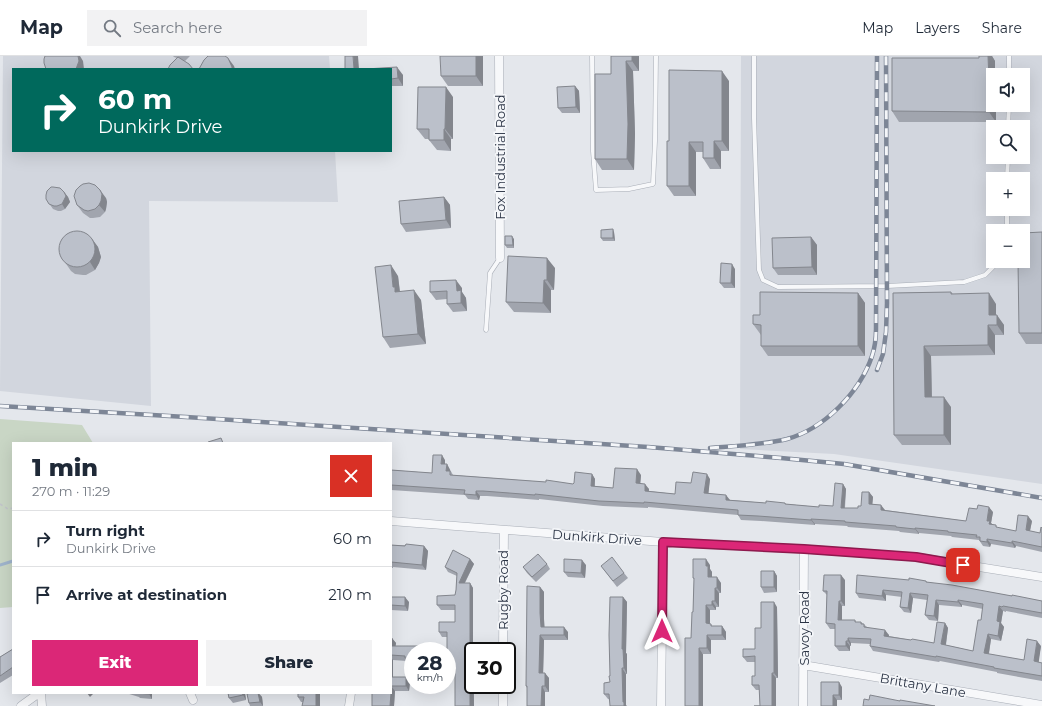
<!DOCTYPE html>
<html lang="en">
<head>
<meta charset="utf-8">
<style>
	body { margin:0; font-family:Montserrat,sans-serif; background:#f2f2f3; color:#1f2937; height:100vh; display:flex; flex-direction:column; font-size:15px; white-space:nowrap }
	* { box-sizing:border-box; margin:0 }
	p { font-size:13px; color:#747a83 }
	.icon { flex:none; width:22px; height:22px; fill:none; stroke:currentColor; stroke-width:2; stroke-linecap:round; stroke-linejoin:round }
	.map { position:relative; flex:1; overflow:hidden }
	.details { position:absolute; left:12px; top:386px; width:380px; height:252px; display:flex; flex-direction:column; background:#fff; border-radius:0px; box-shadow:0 4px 16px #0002 }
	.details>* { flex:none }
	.banner { position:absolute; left:12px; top:12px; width:380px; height:84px; border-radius:0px; box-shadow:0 4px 16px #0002; background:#00695c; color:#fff; overflow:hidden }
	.controls { position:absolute; left:986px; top:12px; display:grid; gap:8px }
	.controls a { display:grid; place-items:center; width:44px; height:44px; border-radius:0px; background:#fff; box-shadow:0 4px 16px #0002; font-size:20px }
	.speed { position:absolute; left:404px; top:586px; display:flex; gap:8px; font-size:20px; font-weight:700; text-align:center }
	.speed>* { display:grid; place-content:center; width:52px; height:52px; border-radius:50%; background:#fff; box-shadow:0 4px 16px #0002; line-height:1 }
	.speed small { font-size:10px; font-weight:400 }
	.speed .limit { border:2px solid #111; border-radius:6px; background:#fff; color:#111 }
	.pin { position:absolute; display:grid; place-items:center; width:34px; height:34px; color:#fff; margin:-17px; border-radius:8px; box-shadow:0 2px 6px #0006 }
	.me { position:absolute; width:44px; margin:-22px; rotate:0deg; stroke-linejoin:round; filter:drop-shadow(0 0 3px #0008) }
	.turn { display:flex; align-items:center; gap:14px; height:84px; padding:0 20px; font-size:18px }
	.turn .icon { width:52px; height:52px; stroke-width:2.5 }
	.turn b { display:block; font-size:28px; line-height:34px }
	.round { display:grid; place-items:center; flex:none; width:42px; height:42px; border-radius:0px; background:#f2f2f3 }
	.head { display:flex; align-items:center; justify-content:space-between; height:68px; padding:0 20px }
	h1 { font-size:24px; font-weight:800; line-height:30px }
	.button { display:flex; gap:8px; margin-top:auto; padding:8px 20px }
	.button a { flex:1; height:46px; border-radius:0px; background:#db2777; color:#fff; font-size:16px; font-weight:800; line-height:46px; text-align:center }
	.button a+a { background:#f2f2f3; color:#1f2937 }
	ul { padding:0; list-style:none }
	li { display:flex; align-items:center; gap:12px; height:56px; padding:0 20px; border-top:1px solid #e0e1e3 }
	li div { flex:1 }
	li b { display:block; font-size:15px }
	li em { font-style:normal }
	header { display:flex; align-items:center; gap:24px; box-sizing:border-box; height:56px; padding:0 20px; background:#fff; border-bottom:1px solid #e0e1e3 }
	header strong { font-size:19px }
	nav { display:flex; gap:22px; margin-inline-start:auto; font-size:14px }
	.search { width:280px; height:36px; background:#f2f2f3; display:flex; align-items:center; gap:10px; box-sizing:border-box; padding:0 14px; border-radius:0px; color:#747a83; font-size:15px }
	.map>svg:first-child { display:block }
	.built { fill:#d2d6de; fill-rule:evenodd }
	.green { fill:#c9d6c5 }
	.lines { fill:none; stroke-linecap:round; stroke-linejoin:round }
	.stream { stroke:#9fb4cc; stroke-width:3 }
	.lane-casing { stroke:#a9aeb7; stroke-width:5 }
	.street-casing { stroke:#a9aeb7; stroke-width:9 }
	.path { stroke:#c2c5cb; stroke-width:1.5; stroke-dasharray:3 3; stroke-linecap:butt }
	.lane { stroke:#f7f8fa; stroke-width:4 }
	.street { stroke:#f7f8fa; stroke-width:8 }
	.rail-casing { stroke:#7d8696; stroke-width:4.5 }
	.rail { stroke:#f4f6f9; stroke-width:3; stroke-dasharray:9; stroke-linecap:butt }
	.wall { fill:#a1a5ae }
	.shaded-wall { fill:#83868d }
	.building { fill:#bbc0ca; stroke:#83868d }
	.route-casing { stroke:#8e194d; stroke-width:10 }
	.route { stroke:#db2777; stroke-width:7 }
	.labels { text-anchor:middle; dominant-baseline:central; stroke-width:3.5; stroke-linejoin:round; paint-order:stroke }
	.street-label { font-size:13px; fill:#2b3445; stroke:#f4f6f9 }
</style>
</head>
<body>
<header>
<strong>Map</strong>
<div class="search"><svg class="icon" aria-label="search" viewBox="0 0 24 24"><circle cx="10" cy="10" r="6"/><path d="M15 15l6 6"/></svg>Search here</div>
<nav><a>Map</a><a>Layers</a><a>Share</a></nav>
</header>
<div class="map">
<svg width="1042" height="650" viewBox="0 0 1042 650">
	<rect width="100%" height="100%" fill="#e4e7ec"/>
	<path class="built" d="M3,0H329L330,13H13V95H335L338,146L149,145L151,350L0,335Z
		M741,0H1042V428L834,398L740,393ZM993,19H1023V49H993ZM993,71H1023V101H993ZM993,123H1023V153H993ZM993,175H1023V205H993Z"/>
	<path class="green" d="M0,363L82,369L93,387H13V551L0,552Z"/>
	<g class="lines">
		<path class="stream" d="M0,509L13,505"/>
		<defs>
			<path id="lane" d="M592,0L593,95L596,134L629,133L653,128L655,85L656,0
				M754,0V62L759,214L763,224L778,231L887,230L964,226L985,219L999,205
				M1009,19V0
				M1008,71L1009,49
				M1007,123L1008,101
				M1007,175V153
				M486,274L490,217L500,202"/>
			<path id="street" d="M499,0L500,202
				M391,465L663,486L804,493L916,501L1042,521
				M503,595L504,474
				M803,609L1042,649
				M41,637L42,650
				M190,637L193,644
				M21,650L39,637
				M349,650L351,637
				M503,650V629
				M661,650L663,486
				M803,650L804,493"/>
		</defs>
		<use href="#lane" class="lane-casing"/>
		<use href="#street" class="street-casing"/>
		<path class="path" d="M0,448L8,453L13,452"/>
		<use href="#lane" class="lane"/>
		<use href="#street" class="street"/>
		<defs>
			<path id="rail" d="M877,314L883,298L886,276L887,247L886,0
				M0,350L186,361L648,391L781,402L844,408L1042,442
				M710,392C736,390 762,389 787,383C824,373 860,336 872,300C875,291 876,282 876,273L877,0"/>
		</defs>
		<use href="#rail" class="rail-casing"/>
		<use href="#rail" class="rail"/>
	</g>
	<path class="wall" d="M173,0H190L185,5L174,1Z
		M483,0V30H448L441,20Z
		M611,0H639V15H633L635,78L634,114H602L595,103L611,18Z
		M979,0H992L995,5L993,19V49H996V66H899L892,55L979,2Z
		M391,13L403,19V30H391Z
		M729,25V95H721V113H710L703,102V96H696V140H674L667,130L669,85Z
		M575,30L579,35L580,57H562L558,52Z
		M453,41V83H451V95L437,94L429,84V83H425L417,73Z
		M64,136L68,141L70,146L65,153L61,155H58L53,153L46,143Z
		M444,141L450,149L451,172L406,176L401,168Z
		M106,142L107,146L106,153L105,156L100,161L93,162H90L83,157L77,149Z
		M614,176L615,185H603L601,182Z
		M1042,176V288H1026L1019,277Z
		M811,181L817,189V219H778L773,212Z
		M92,183L98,191L101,201L99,207L95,214L86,219H83L75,218L71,215L60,199Z
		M514,183V192H507L505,189Z
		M555,212L554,234H551V257L514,256L506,246Z
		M735,213V232H724L720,227Z
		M398,220L400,235L421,244L426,288L390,292L383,281Z
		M462,232V236L466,242L467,255L453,256L447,248V243L436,244L430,236Z
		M951,236L953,238L996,248V259L1004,269V279H995V299L931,300L932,341L951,351V389H902L894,379L893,237Z
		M858,237L865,247V300H768L761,290V279L753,268Z
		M445,404V408H447L453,419L573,428L592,418L595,423V430L613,432L641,419L640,427L649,433V435L675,438L691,427L710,423L708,437L730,444L766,447H785L786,448L819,451L833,450L843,428L846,433L845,452H858L861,450L869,436L873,441L872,448L885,454L966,465L993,456L991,467L993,469H996L997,472L1016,475L1032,465L1030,475L1040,477L1042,472V496L1016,490L1015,492L991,488L990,491L983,490L979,484L952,481L951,480L919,477V478L900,476L899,475L848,471L847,470L815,468V469L761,465L741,464L738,459L648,451V452L603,450L539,443V444L487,440H480L479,444L468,443L465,439L391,434V414L432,417Z
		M391,489L424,490L428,495L426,514L393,511V512H391Z
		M470,503L474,508L465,527H470L473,532V629H474V650H455V618L452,619L449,614V612L447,609V581H442L439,576L455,566V554H441L437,549L455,539L456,534L457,520L448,516L445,511Z
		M547,508L550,513L536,526L527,517L523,511Z
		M586,509L585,522L568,521L564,516Z
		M710,509V513L712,516V521L721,527V537H719V551H716V554H710V568H711L712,570H722L726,576V584H711V598H703L691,582L693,556L694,523L693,522Z
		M601,510L624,517L628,522L617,531Z
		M774,515L777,520V536L764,537L761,531Z
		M845,524V550H842V564H855L856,566H861L867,571L889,579V580L911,584L934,587L945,567L948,572L946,589L973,595L981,564L983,553L962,549V551L939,549L938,565L929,564L925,559L927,544L913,542L911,557L904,556L900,551L902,541L886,539V545L859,542L856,537L909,524L926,525L927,526L1042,545V562L1006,555V556L1003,555L1001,567L1004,571L1001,585L991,583L989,598L1024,604L1041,590L1038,606L1042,607V625L997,617V616L940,605L939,606L873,595L870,590V588L851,587V590H850V595H839L835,590V573H830L826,567L827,539L823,535Z
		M540,531L544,536V571L568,576V584H544L543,617L549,622V636H545V650H527V632L526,630Z
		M391,541L409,546L408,555L391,554Z
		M623,541L627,546L626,597L627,598V618H626V649L608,643L604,638L610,626Z
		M777,551L778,622H776V650H754H760L759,634H756L752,629L755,620V606H747L743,601L755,593L761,572Z
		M391,582L396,587L395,590H418L421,595H413V607H409L407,605L393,604V621L410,626L409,635H395L394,650H372L391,637Z
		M13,593V619L0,627V601Z
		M842,631V644H837V650H821Z
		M126,637H152V643L140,642L139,641Z
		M228,637H245L246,644L233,647L229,642Z
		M251,637H259L262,641L263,650H250L249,647Z
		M320,637L303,646H301L298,641Z"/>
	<path class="shaded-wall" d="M78,0H80L83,5L84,13H76Z
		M353,0H358L359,13H354Z
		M476,0H483V30L476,20Z
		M632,0H639V15L632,5Z
		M988,0H992L995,5V19H993V30L989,24Z
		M228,2L234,10L235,13H232Z
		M626,5L633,15L635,78L634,114L627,103Z
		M397,11L403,19V30L398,22Z
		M722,15L729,25V95L722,85Z
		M575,30L579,35L580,57L576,51Z
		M446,31L453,41V83L445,73Z
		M989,33L993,38V49H996V66L989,56Z
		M444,73L451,83V95L444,84Z
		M714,85L721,95V113L714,102Z
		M689,86L696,96V140L689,130Z
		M100,134L106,142L107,146L106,153L105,156L99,149Z
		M64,136L68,141L70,146L65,153L62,148Z
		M444,141L450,149L451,172L446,164Z
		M613,173L614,176L615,185L613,182Z
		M512,180L514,183V192L513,189Z
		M811,181L817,189V219L812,211Z
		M92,183L98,191L101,201L99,207L95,214L90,206Z
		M547,202L555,212L554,234L547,224Z
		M732,208L735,213V232L731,227Z
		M391,209L398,220L400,238L395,236L393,231Z
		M456,224L462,232V236L466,242L467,255L461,247L457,235Z
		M544,224L551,234V257L543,247Z
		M414,234L421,244L426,288L418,278Z
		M858,237L865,247V300L858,290Z
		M989,237L996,248V270L989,259Z
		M997,259L1004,269V279L997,269Z
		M988,269L995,279V299L988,289Z
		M924,290L931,300L932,351L925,341Z
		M944,341L951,351V389L944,379Z
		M442,399L445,404V413L441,408Z
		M447,408L450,414V420L446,415Z
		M637,413L641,419L640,432L636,427Z
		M592,418L595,423L594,435L591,430Z
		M707,418L710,423L708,442L704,437Z
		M645,428L649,433L648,440L645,435Z
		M843,428L846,433L844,457L841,452Z
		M476,435L480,440L479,444L476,439Z
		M869,436L873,441L872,453L869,448Z
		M726,439L730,444V449L726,444Z
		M881,449L885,454H881Z
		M989,451L993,456L991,467L994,470L993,474L987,465Z
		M1028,460L1032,465L1029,479L1026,474Z
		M811,463L815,468V469L811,464Z
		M915,472L919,477V478L915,473Z
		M987,483L991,488L990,491L987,486Z
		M1012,485L1016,490L1015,492L1012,487Z
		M424,490L428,495L426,514L422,509Z
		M470,503L474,508L462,532L459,527Z
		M706,503L710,509V513L712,516V527L708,521L706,510Z
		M582,504L586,509L585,522L581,517Z
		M774,515L777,520V536L774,531Z
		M841,519L845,524V550L841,545Z
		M717,521L721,527V537L717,532Z
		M470,527L473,532V594L474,595H473V602L471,599L470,590Z
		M540,531L544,536V563L545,576L541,571L540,557Z
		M715,532L719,537V551L715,545Z
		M883,534L886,539V545L882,540Z
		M910,537L913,542L911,557L908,552Z
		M405,541L409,546L408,555L405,550Z
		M623,541L627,546L626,597L627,598V618L624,612L622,593Z
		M936,544L939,549L938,565L934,560Z
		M958,544L962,549V551L958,546Z
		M712,545L716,551V554L712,549Z
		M839,545L842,550V569L838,564Z
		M774,546L777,551L778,622L774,617Z
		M706,549L710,554V573L706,567Z
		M999,550L1003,555L1001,567L1004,571L1001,585L998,580L997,565Z
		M945,567L948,572L945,594L941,588Z
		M722,570L726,576V584L722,579Z
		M564,571L568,576V584L564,579Z
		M885,574L889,579L888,585L884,580Z
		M988,578L991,583L988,602L984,597Z
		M540,579L544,584L543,622L539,617Z
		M707,579L711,584V598L707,592Z
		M392,582L396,587L395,595L392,590Z
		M848,582L851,587V590L848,585Z
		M846,585L850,590V595L846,590Z
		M1037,585L1041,590L1038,611L1034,605Z
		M418,590L421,595H418Z
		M699,592L703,598V650H699Z
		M470,599L473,604L474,650H470Z
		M391,602L393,604V626L391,624Z
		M622,612L626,618V649L627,650H624L623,646Z
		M545,617L549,622V636L545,630Z
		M772,617L776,622V650H772Z
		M406,621L410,626L409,635L406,630Z
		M839,626L842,631V644L839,639Z
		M391,630L395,635L394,650H390Z
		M542,630L545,636V650H541Z
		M87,637H94L90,641Z
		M149,637H152V643L149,638Z
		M242,637H245L246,644L243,639Z
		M258,637L262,641L263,650L260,646Z
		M316,637H320V650H316Z
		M833,639L837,644V650H833Z"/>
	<path class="building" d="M45,0H78L79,5L76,13H46L44,7V3Z
		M208,0H225L228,2L232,11V13H199L204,4Z
		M345,0H353L354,13H345Z
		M440,0H476V20H441Z
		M611,0H632V5H626L628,68L627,103H595V18H611Z
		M979,0H988L989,24H993V33H989V56L892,55V2H979Z
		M178,1L189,8L193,13H168L170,9Z
		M397,11L398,22L391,23V13H366Z
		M669,14L722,15V85H714V102H703V86H689V130H667V85H669Z
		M575,30L576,51L558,52L557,31Z
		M418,31H446L445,73H444V84H429V73H417Z
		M89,127L95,129L100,134L102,138L101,145L99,149L95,153L88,155L84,154L77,149L74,140L76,134L80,130L83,128Z
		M51,131H53L60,132L64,136L66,140L62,148L57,150H54L49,148L46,143V139L47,135Z
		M444,141L446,164L401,168L399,145Z
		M613,173V182H601V174Z
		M59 193a18 18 0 1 1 36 0a18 18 0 1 1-36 0Z
		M1042,176V277H1019L1018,205H1023V177Z
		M505,180H512L513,189H505Z
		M811,181L812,211L773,212L772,182Z
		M508,200L547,202V224H544L543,247L506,246Z
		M721,207L732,208L731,227H720Z
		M391,209L393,231H395V236L414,234L418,278L383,281L375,211Z
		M456,224L457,235L461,234V247L447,248V235L430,236V225Z
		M760,236L858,237V290H761V269L753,268V259H760Z
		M951,236V238L989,237V259H997V269H988V289L924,290L925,341H944V379H894L893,237Z
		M221,382L223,387H208V386Z
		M433,399H442L441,408H447L446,415H450V419L546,426V424L573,428L574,427L575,416L592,418L591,430L613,432L615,412L637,413L636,427L645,428V435L675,438L676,426L691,427L693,416L707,418L704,437L726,439V444L766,447V445L785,447V448L819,451V449L833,450L835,427L843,428L841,452H858V450H861L862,436H869V448L881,449V454L966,465L969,452L977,453L978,449L989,451L987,465H990L989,468L996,469V471L1016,475L1018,459L1028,460L1026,474L1040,477L1041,471L1042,472V491L1012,485V487L987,483V486L980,485V481H976L977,479L948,476V475L915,472V473L896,471V470L845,466V465L811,463V464L758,460L738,459V454L644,446V447L599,445L535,438V439L483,435H476V439L464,438L465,434L391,429V414L432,417Z
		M406,488L424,490L422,509L391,506V489L405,490Z
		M453,494L470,503L459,527H470V590H471V599H470V650H455V613L449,614V609H447V576H439V566H455V549H437V540L455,539L456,534L457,517L445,511Z
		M538,498L547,508L532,521L523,511Z
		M612,501L624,517L613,525L601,510Z
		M564,503L582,504L581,517L564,516Z
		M693,503H706V510H708V521H717V532H715V545H712V549H706V567L711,568V570H722V579H707V592H699V650H685V582H691L692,556H693L694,522H693Z
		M761,515H774V531H761Z
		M824,519H841V545H839L838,564H855V566H861V568H864V571L885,574L884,580L911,584L912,583L934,587L937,566L945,567L941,588L973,595L978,564H981L983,548L958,544V546L936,544L934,560L925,559L928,539L910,537L908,552L900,551L902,536L883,534L882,540L856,537L857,519L909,524V522L926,525V526L952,529L1012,540V539L1042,545V557L1003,550L1002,551L999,550L997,565L1000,566L998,580L988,578L984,597L1024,604L1027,583L1037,585L1034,605L1042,607V620L994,612V611L936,600V601L870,590L871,583L848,582V585H846V590H835V568L826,567L827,535H823Z
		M527,530L540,531V557L541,571H564V579H540L539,617H545V630H542L541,650H527V630H526Z
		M391,541H405V550L391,549Z
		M610,541H623L622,593H623L624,612H622L623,646H624V650H610L609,638H604V627L610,626L609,620H610L609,579Z
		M761,546H774V617H772V650H754H760L759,629H752V620H755V600L743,601V593H755V572H761Z
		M391,582H392V590H418V595H413V602H405V600L391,599Z
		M13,593V611L0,620V601Z
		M391,621H406V630H391V633Z
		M821,626H839V639H833V650H821Z
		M136,637H149V638Z
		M228,637H242L243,639L229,642Z
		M251,637H258L260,646L249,647L247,638Z
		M298,637H316V650H302L304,641H298Z
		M372,637H391L390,650H372Z
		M870,639L900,645V644L935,650H863L864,643L869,644Z"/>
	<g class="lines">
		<defs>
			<path id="route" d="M662,575L663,486L804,493L916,501L963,509"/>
		</defs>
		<use href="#route" class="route-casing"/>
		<use href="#route" class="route"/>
	</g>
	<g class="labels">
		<g class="street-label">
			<text transform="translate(500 101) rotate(-90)">Fox Industrial Road</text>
			<text transform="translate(597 481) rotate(4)">Dunkirk Drive</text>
			<text transform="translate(503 534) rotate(-90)">Rugby Road</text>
			<text transform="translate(804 572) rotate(-90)">Savoy Road</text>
			<text transform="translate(923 629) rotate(10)">Brittany Lane</text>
		</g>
	</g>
</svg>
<div class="controls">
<a><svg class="icon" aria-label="sound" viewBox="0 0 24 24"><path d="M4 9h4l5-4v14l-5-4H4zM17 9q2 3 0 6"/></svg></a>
<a><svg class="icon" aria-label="search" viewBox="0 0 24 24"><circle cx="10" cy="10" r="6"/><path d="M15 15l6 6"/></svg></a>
<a>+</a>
<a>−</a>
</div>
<div class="speed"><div>28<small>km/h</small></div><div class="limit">30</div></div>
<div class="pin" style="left:963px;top:509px;background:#d93025"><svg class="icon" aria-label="arrive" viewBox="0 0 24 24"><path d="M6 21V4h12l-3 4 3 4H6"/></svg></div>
<svg class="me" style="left:662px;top:575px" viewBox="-20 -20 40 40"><path d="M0-17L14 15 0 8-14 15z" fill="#db2777" stroke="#fff" stroke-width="4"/></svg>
<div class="banner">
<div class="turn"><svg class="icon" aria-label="right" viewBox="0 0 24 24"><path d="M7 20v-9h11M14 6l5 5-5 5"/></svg><div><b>60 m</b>Dunkirk Drive</div></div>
</div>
<section class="details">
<div class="head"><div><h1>1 min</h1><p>270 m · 11:29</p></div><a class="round" style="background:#d93025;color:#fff"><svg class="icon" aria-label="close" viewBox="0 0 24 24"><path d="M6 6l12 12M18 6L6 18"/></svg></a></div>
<ul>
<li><svg class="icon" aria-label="right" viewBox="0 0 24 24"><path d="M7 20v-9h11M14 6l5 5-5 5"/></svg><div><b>Turn right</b><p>Dunkirk Drive</p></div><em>60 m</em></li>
<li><svg class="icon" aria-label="arrive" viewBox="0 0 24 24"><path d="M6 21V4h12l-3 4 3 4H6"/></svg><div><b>Arrive at destination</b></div><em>210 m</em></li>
</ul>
<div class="button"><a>Exit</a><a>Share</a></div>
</section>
</div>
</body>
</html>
